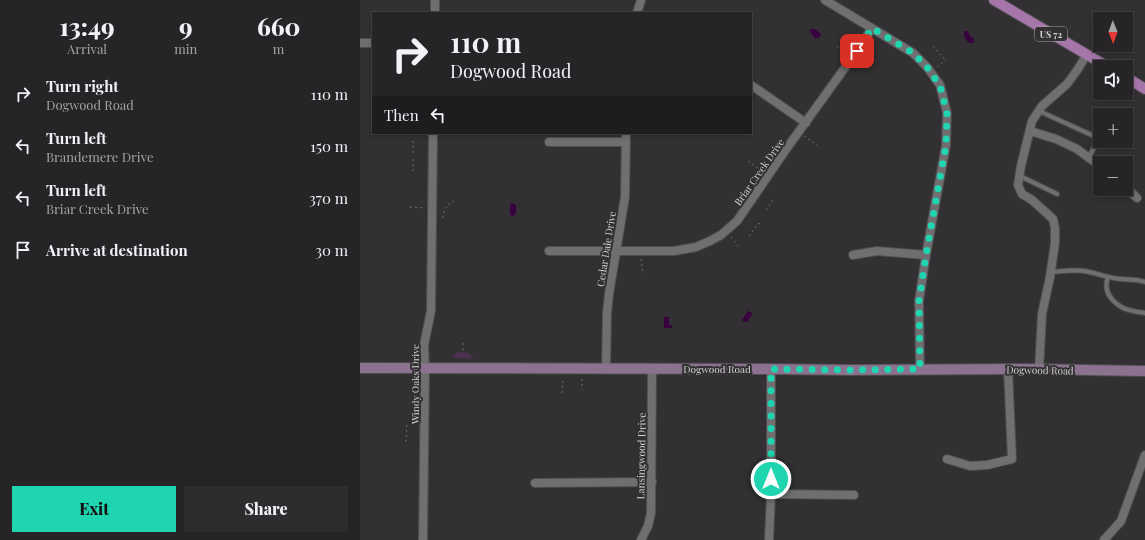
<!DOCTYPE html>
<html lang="en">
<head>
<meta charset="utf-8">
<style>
	body { margin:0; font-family:"Playfair Display",serif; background:#2e2c2e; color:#f1f3f6; height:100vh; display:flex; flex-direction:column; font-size:15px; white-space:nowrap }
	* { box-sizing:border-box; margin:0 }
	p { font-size:13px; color:#a4a4a7 }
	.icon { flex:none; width:22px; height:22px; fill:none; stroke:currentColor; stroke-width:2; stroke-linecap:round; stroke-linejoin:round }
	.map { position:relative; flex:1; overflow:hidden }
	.details { display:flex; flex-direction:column; background:#262426; width:360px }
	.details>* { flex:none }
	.banner { position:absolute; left:12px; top:12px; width:380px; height:122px; border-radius:0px; box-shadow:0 2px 6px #0003,0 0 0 1px #424143; background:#262426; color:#f1f3f6; overflow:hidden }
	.needle { width:26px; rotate:179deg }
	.controls { position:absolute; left:733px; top:12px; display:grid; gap:8px }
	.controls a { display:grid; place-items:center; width:40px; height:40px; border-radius:0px; background:#262426; box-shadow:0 2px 6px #0003,0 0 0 1px #424143; font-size:20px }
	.pin { position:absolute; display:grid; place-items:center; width:34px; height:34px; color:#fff; margin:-17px; border-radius:8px; box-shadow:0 2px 6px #0006 }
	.me { position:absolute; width:44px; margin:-22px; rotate:0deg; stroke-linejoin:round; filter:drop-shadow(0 0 3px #0008) }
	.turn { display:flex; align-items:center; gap:14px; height:84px; padding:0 12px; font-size:18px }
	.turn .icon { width:52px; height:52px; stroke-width:2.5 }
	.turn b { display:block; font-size:28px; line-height:34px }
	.then { display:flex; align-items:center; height:38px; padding:0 12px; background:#0003; gap:8px; font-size:15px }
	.eta { display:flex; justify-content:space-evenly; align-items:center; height:68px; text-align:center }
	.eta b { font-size:24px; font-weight:800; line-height:28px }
	.cta { display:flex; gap:8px; margin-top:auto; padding:8px 12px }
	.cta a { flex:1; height:46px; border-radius:0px; background:#1ed5b0; color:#111; font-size:16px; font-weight:800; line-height:46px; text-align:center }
	.cta a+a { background:#2e2c2e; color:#f1f3f6 }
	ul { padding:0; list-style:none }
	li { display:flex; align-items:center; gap:12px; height:52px; padding:0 12px }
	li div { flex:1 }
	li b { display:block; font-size:15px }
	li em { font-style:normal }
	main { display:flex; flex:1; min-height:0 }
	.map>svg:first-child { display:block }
	.green { fill:#4f2f52 }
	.water { fill:#38003e }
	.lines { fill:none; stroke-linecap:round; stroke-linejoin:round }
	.lane-casing { stroke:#4e4d4f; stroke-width:6 }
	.street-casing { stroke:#4e4d4f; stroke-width:10 }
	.secondary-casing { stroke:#4e4d4f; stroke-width:12 }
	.primary-casing { stroke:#4e4d4f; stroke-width:12 }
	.path { stroke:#706f70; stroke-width:1; stroke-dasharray:2 3; stroke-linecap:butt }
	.lane { stroke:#716e71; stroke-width:4 }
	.street { stroke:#716e71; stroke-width:8 }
	.secondary { stroke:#8b728e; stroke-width:10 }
	.primary { stroke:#a675aa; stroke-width:10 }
	.route { stroke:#1ed5b0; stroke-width:7; stroke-dasharray:0 12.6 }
	.labels { text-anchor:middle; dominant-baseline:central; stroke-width:4; stroke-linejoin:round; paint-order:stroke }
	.shield { fill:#323032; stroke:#a5a4a5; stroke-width:1 }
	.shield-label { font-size:9px; font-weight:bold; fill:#d6d5d6 }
	.street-label { font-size:10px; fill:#d6d5d6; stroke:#323032 }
</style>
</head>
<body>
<main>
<section class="details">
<div class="eta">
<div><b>13:49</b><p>Arrival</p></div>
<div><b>9</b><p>min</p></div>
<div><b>660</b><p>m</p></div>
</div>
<ul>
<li><svg class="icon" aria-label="right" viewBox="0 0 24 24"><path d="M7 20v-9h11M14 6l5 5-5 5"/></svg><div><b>Turn right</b><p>Dogwood Road</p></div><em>110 m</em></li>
<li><svg class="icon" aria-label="left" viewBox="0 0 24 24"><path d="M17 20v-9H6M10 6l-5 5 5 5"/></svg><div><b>Turn left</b><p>Brandemere Drive</p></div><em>150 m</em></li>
<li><svg class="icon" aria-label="left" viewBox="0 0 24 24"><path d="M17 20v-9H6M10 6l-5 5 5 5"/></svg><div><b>Turn left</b><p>Briar Creek Drive</p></div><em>370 m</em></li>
<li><svg class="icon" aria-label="arrive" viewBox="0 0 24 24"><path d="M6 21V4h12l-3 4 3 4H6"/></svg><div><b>Arrive at destination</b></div><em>30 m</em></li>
</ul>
<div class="cta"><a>Exit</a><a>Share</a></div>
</section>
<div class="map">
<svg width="785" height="540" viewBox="0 0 785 540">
	<rect width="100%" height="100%" fill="#323032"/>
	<path class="green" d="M101,352L108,353L113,358H92L96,353Z"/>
	<path class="water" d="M451,29H455L461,34L459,38L457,37L456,39L454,37L453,35L450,32Z
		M605,31H608L609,35L614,39L613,43H609C606,39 602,36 605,31Z
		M152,203L156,205V212L155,215L152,216L150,214V204Z
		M388,311L392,313L391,317L389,319L387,322H384L382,320Z
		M304,317H309V325H312V328H304Z"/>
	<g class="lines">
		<defs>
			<path id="lane" d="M679,111L736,137L737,142L729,157
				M660,176L697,194
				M691,272C704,271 716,269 729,272C739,274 749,278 760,279C769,280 777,279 785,282
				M748,277C743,291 751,301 763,308C770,311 778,312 785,313"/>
			<path id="street" d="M465,0L553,53L567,67L580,85L587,113L586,145L566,255L559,301L560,369
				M75,13V0
				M277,13L281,0
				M0,43H13
				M391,85L446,123
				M670,131L696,139L717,149L740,166
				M189,142H266
				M766,187L777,198
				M189,251H314L336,247L350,241L361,235L377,221L427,148L497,51L512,28
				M493,255L517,251L566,255
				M246,369L247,313L249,294L265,197L266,133
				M679,370L682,314L690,277L695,243V228L693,219L672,200L662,194L658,185L661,166L672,121L682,106L707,84L718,69L727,54
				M587,459L610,466L627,465L652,459L648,369
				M175,483L292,482
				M411,494L494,495
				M63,540L65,369L64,345L71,311L73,133
				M281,540L288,526L291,513L292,369
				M409,540L411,494V369
				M744,540L761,521L785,455"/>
			<path id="secondary" d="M0,368L411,369L490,370L666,369L785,371"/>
			<path id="primary" d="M634,0L748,67
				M766,77L785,89"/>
		</defs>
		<use href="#lane" class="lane-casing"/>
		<use href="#street" class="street-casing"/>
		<use href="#secondary" class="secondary-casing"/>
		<use href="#primary" class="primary-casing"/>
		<path class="path" d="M477,46L486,53
			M573,46L585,60
			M577,67L587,59
			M444,136L457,145
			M53,153V140
			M388,161L402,171
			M53,171V158
			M50,207L64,208
			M406,210L413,200
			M83,218C83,211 86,205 94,201
			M389,236L398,224L401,223
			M371,237L379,247
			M281,259L283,274
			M103,343V350
			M222,379V390
			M202,393L203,378
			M45,441H46L47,425"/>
		<use href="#lane" class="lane"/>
		<use href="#street" class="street"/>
		<use href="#secondary" class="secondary"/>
		<use href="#primary" class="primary"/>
	</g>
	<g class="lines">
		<path class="route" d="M411,479V369L490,370L560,369L559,301L566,255L586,145L587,113L580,86L567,67L553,53L512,28L497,51"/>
	</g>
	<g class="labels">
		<rect class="shield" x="675" y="27" width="32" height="14" rx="3"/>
		<g class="shield-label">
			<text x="691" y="34">US 72</text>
		</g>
		<g class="street-label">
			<text transform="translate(399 172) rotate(-55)">Briar Creek Drive</text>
			<text transform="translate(246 249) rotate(-81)">Cedar Dale Drive</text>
			<text x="357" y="369">Dogwood Road</text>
			<text transform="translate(680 370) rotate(1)">Dogwood Road</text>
			<text transform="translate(55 384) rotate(-90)">Windy Oaks Drive</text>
			<text transform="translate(281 456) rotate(-89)">Lansingwood Drive</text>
		</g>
	</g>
</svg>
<div class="controls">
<a><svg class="needle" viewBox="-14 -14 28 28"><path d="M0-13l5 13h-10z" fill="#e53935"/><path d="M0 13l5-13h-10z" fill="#a4a4a7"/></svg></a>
<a><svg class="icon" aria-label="sound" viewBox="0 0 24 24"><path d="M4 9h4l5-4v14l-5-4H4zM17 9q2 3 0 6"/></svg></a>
<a>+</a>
<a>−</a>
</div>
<div class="pin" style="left:497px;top:51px;background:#d93025"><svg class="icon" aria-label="arrive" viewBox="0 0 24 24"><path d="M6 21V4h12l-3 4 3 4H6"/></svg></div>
<svg class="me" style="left:411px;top:479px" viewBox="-20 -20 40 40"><circle r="17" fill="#1ed5b0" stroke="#fff" stroke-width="3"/><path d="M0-11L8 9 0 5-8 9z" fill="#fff"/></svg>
<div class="banner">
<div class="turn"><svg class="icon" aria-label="right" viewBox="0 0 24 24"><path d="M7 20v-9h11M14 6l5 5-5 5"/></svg><div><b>110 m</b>Dogwood Road</div></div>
<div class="then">Then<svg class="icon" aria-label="left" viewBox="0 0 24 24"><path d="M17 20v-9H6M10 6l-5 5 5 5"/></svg></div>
</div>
</div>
</main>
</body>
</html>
